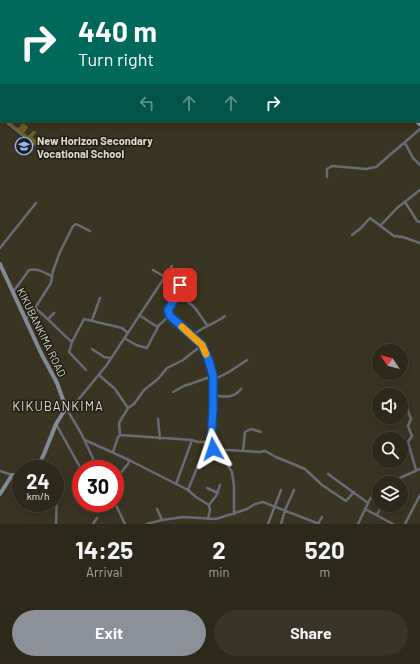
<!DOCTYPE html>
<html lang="en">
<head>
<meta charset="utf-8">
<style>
	body { margin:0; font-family:Barlow,sans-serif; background:#383427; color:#f1f3f6; height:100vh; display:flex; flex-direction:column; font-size:15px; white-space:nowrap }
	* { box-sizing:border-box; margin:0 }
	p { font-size:13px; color:#a6a6a2 }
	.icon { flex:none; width:22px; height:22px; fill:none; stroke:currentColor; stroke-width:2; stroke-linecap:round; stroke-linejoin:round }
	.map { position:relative; height:524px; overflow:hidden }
	.drawer { display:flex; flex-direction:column; background:#2c281a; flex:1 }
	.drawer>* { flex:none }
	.guide { position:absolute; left:0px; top:0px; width:420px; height:122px; box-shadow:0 2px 10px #0003,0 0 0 1px #484439; background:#00695c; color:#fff; overflow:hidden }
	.needle { width:26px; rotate:305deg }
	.tools { position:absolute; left:372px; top:344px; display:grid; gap:8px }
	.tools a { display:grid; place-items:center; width:36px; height:36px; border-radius:50%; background:#2c281a; box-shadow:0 2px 10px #0003,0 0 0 1px #484439; font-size:20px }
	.speed { position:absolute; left:12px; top:460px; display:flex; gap:8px; font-size:20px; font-weight:700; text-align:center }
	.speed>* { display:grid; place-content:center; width:52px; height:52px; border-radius:50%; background:#2c281a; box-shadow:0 2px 10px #0003,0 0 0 1px #484439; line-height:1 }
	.speed small { font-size:10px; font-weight:400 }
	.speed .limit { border:6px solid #d22; background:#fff; color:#111 }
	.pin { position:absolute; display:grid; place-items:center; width:34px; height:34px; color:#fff; margin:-17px; border-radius:8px; box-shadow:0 2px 6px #0006 }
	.me { position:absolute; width:44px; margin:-22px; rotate:355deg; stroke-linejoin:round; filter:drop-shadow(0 0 3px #0008) }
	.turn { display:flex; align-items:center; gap:14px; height:84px; padding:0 12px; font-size:18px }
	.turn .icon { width:52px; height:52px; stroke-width:2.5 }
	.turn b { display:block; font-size:28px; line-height:34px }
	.lanes { display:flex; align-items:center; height:38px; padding:0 12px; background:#0003; justify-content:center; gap:20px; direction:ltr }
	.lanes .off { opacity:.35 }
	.eta { display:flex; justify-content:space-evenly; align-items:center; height:68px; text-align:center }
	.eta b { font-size:24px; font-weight:700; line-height:28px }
	.action { display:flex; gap:8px; margin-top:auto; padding:8px 12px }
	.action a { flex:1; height:46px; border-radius:24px; background:#8c9099; color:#fff; font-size:16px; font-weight:700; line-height:46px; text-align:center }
	.action a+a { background:#383427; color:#f1f3f6 }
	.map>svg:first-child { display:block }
	.grass { fill:url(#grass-tufts) }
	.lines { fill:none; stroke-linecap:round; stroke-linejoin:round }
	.stream { stroke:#6587c1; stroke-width:1 }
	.street { stroke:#676c74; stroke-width:2.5 }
	.secondary { stroke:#828a97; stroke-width:4 }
	.primary { stroke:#97a1b2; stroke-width:4.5 }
	.route-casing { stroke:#114b97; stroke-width:10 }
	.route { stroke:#1a73e8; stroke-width:7 }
	.slow { stroke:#f59e0b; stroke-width:7 }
	.labels { text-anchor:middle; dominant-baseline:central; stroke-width:3; stroke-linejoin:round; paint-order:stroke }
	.poi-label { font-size:11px; font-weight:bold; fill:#dfdcd0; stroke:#1f1d14; text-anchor:start }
	.street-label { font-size:11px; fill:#dfdcd0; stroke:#1f1d14 }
	.quarter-label { font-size:13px; letter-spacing:1px; fill:#dfdcd0; stroke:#1f1d14 }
</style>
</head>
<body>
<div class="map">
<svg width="420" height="524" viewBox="0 0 420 524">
	<defs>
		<pattern id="grass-tufts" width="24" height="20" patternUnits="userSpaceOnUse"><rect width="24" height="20" fill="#6e5f25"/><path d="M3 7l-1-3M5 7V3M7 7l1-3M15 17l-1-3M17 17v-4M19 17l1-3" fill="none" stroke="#827544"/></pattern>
	</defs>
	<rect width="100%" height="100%" fill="#3a3522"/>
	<path class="grass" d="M4,121H15L12,124L18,128L23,123L28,127L24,133L28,136L33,131L37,132L32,137L37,141L42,136L45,138L40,144L35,145Z"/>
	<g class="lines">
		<path class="stream" d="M0,70V76
			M0,79H1
			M0,118L1,119
			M4,121L34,145
			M34,121L36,123"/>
		<path class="street" d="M215,1L216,0
			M255,1V0
			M397,1V0
			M0,5L1,7
			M419,29L420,27
			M419,72H420
			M405,143L413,158L420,165
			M327,177V169L332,166L366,169L376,167L420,129
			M405,202L417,221L420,222
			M380,226L397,208L420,190
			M352,235L361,228L370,218L394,236L403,237L420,243
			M0,248L36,203
			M153,270L170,280L176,288L178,293L195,308L207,325
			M176,288L183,282
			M13,292L29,270C38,268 45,273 52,276
			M35,308C48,318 59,331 72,342
			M139,315L156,326C163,325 164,317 171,316L178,324L202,345L209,361L213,380V409L211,442L213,449L227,464L232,472L234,486V514
			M170,316C168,307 173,301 178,293
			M26,319L35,308L51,283L53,271L60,252L73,226L76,224L90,231
			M48,319L54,313
			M92,320L100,298
			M192,336C203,326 213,325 225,316
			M124,338L136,345L147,348L159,325
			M92,349L104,357L111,358
			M86,370L69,352L72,342L84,319L122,328L128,333
			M99,375L115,389L128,408L119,423L120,435
			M213,380L229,372L247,360
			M173,392L184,386L213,376
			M212,395C224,397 233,399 241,389
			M403,404L406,406L411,419L408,426L412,436L408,442L416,470
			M66,408L81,433L98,469
			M128,408L134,404L144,390L158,379L167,368L183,360L202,345
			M67,409L78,400L106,366L172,266
			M158,419L160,439
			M56,424L81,469
			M85,440L129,460L128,464L115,480
			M213,449L259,452L265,451L276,457L305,469L322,485L346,501L354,492
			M243,451L245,432L251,429L261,432
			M113,452L118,437L120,435L192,440L198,442H211
			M129,460L188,490L196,497L209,505L210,510L208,519
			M0,471L12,475
			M328,474L368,503
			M389,483L420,469
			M176,484L192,440
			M55,486L57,491L56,524
			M207,488L218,493
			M188,490L201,458
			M100,503L102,507
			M115,503L125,524
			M209,505L216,496L220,485
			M157,509L162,520
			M365,509L393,524
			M377,515L382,505
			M93,524L97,518
			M147,524L162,520L183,517L216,519L247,509L255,504L263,502L319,524
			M268,524L281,490
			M281,524L285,510L294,490
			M318,524L322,517
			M358,524L370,499L379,490
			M405,524L420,495"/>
		<path class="secondary" d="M40,1L41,0
			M0,24H1
			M0,264L41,353L57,383L66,408L56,424L44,454L37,469
			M0,494L12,475L21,477"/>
		<path class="primary" d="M287,0L288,1
			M417,121L420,124"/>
	</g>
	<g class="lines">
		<defs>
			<path id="route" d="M180,285L176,288L178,293L168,310L170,316L202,345L209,361L213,376V409L211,442L213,449"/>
		</defs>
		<use href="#route" class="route-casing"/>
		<use href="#route" class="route"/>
		<path class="slow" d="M182,327L202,345L206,354"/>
	</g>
	<defs>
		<symbol id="school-ring" viewBox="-11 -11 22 22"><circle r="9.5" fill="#1f1d14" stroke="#90b8fd" stroke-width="1.5"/><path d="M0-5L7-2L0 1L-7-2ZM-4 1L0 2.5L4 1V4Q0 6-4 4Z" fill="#90b8fd"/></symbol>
	</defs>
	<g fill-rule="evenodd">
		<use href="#school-ring" x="14" y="136" width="20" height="20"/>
	</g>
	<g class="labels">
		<g class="poi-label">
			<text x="37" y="140">New Horizon Secondary<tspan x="37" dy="13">Vocational School</tspan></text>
		</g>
		<g class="street-label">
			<text transform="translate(42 332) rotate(64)">KIKUBANKIMA ROAD</text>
		</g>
		<g class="quarter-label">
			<text x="58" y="406">KIKUBANKIMA</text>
		</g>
	</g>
</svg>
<div class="tools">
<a><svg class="needle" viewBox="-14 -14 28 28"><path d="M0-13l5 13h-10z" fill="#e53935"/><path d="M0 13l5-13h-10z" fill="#a6a6a2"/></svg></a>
<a><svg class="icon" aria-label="sound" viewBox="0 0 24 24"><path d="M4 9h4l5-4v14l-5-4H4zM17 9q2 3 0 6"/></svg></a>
<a><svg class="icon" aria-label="search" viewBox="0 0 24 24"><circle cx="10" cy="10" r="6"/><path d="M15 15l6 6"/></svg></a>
<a><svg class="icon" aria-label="layers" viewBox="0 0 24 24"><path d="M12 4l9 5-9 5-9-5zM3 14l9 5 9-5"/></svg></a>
</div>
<div class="speed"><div>24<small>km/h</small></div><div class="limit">30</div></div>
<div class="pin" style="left:180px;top:285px;background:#d93025"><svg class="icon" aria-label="arrive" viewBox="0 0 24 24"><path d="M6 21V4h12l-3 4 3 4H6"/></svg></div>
<svg class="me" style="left:213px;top:449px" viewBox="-20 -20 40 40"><path d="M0-17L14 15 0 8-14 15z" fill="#1a73e8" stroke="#fff" stroke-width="4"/></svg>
<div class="guide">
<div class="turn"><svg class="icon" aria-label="right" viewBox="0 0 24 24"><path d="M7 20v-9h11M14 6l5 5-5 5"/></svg><div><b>440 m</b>Turn right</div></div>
<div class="lanes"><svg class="icon off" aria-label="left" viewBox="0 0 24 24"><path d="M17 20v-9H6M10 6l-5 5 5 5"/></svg><svg class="icon off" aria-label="ahead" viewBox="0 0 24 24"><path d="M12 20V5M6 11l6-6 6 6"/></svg><svg class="icon off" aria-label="ahead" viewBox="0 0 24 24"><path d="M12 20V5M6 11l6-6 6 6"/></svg><svg class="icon" aria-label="right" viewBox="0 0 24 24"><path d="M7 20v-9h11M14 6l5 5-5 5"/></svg></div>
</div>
</div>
<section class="drawer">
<div class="eta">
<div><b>14:25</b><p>Arrival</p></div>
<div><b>2</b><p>min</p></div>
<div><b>520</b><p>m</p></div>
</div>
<div class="action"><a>Exit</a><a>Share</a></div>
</section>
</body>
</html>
